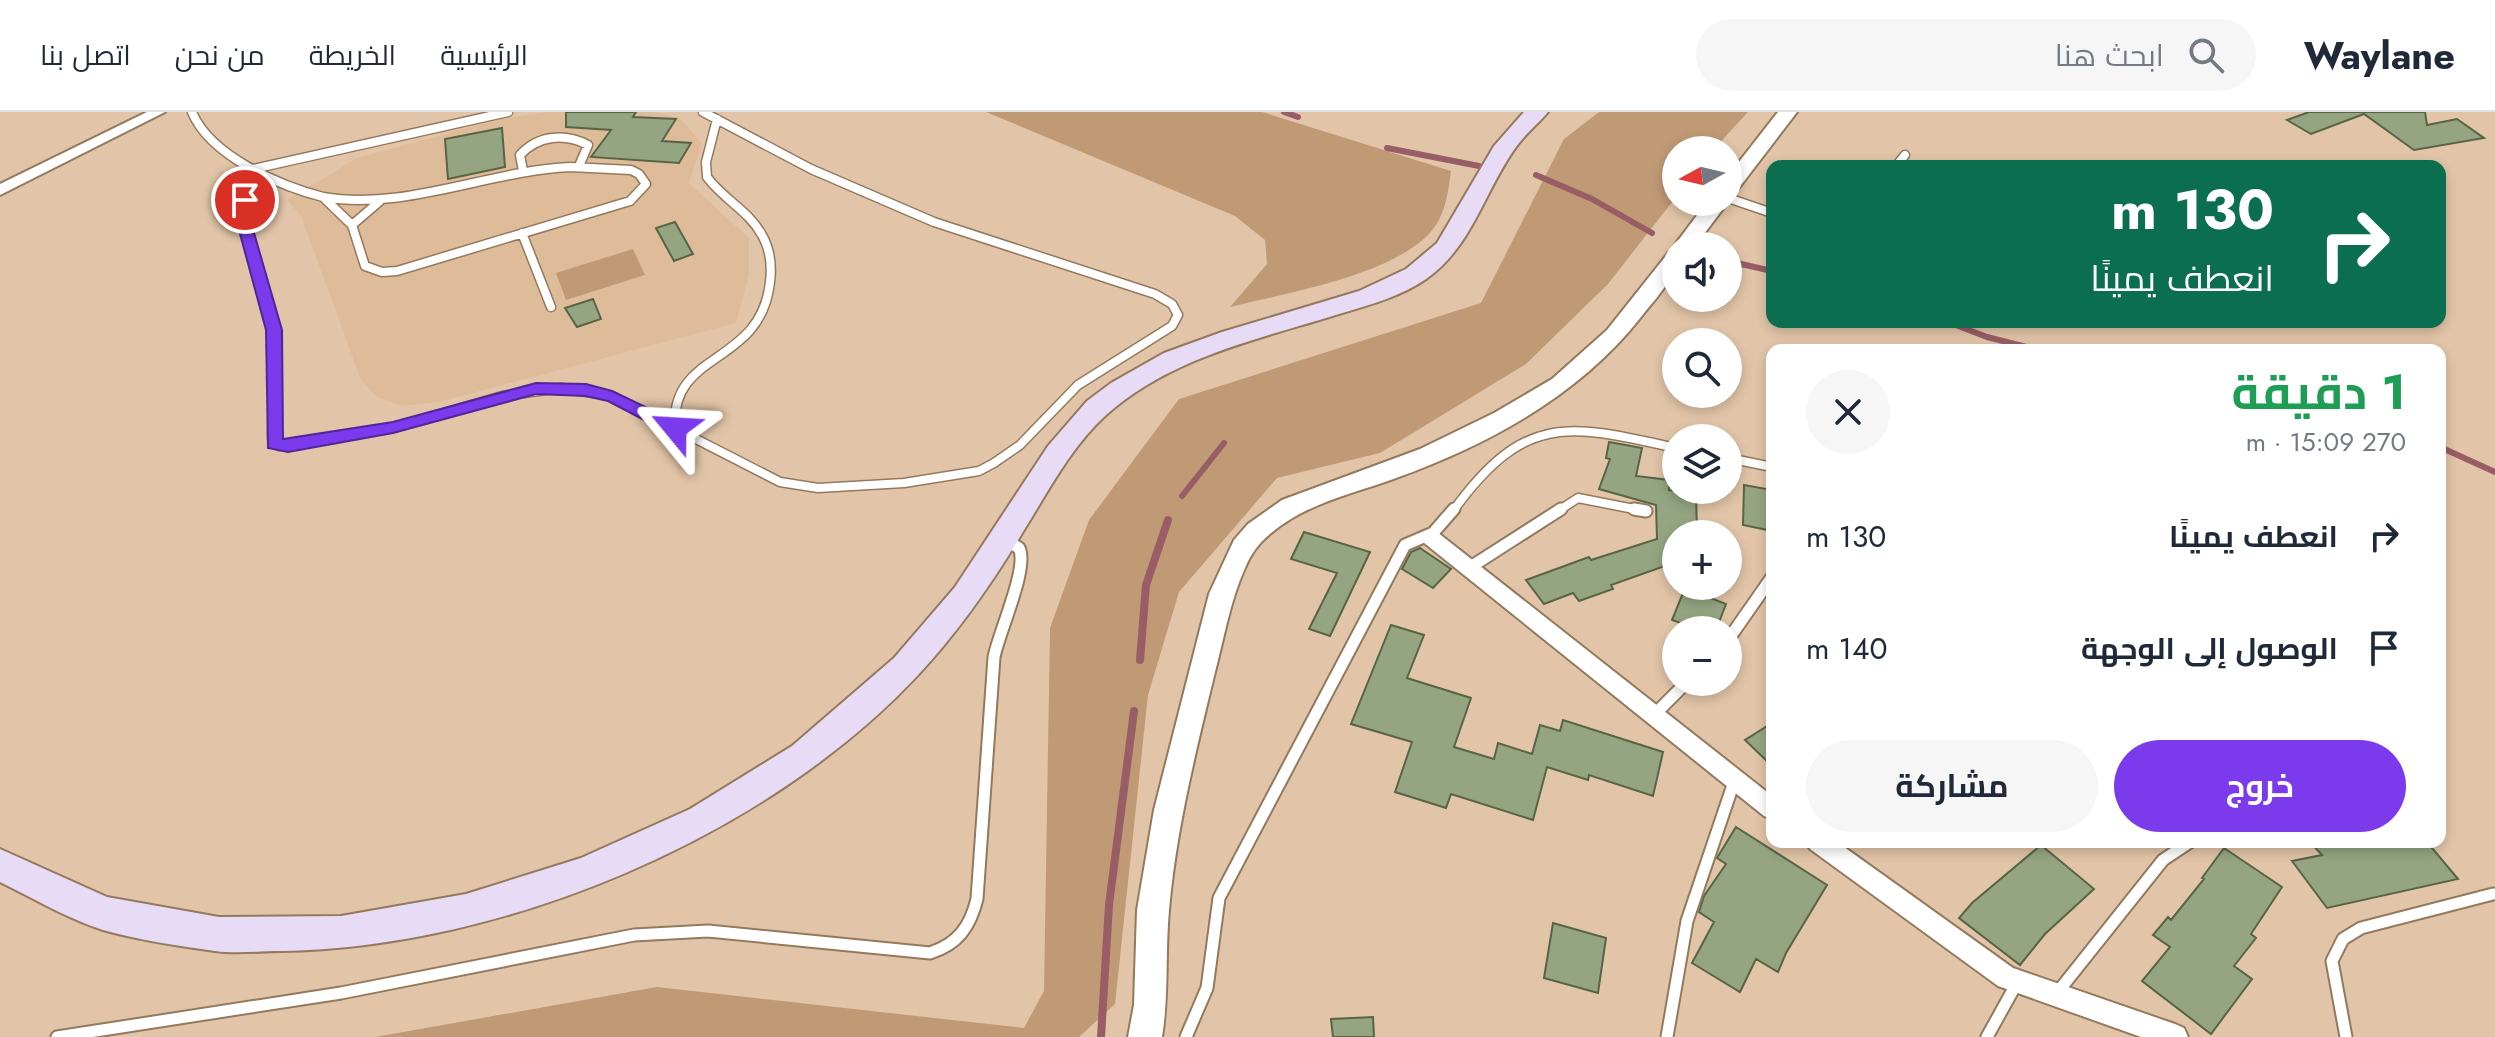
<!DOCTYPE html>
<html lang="ar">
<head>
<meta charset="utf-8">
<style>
	body { margin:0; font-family:Jost,Cairo,sans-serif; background:#f6f6f7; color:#1f2937; direction:rtl; height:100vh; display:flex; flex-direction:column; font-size:30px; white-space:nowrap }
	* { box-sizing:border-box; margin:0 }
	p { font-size:26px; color:#747a83 }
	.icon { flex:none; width:44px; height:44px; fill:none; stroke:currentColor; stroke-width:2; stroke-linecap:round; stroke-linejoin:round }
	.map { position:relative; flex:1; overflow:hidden; direction:ltr }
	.panel { position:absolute; left:1766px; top:232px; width:680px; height:504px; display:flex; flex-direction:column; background:#fff; border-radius:16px; box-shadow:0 4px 12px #0003; direction:rtl }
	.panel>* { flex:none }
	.top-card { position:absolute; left:1766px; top:48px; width:680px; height:168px; border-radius:16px; box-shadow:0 4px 12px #0003; direction:rtl; background:#0b6e4f; color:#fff; overflow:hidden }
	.needle { width:52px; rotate:262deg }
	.fabs { position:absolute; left:1662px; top:24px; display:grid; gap:16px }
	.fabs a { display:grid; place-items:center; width:80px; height:80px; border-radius:50%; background:#fff; box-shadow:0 4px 12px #0003; font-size:40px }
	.pin { position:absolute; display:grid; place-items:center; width:68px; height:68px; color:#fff; margin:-34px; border:4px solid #fff; border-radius:50%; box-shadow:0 2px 8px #0007 }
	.me { position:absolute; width:88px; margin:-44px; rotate:297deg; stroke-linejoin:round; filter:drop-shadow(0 0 6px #0008) }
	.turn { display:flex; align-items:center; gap:28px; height:168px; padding:0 40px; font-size:36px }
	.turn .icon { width:104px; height:104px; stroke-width:2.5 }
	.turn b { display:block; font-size:56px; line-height:68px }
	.round { display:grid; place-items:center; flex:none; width:84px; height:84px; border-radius:42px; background:#f6f6f7 }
	.headline { display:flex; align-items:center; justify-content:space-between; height:136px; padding:0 40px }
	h1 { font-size:48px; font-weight:700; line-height:60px; color:#1e9e55 }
	.cta { display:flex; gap:16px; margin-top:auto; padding:16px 40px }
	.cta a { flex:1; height:92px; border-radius:48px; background:#7c3aed; color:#fff; font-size:32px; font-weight:700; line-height:92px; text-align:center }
	.cta a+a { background:#f6f6f7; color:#1f2937 }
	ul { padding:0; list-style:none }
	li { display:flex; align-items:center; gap:24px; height:112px; padding:0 40px }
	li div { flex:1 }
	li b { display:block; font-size:30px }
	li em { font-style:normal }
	header { display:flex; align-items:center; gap:48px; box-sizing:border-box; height:112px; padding:0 40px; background:#fff; border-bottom:2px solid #e0e1e3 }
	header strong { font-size:38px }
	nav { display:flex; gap:44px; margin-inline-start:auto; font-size:28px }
	.search { width:560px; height:72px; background:#f6f6f7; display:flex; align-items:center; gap:20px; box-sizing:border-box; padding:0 28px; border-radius:44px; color:#747a83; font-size:30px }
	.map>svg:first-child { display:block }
	.built { fill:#dfbc99 }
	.green { fill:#bf9a75 }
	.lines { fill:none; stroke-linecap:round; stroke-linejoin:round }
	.stream-far1 { stroke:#985d65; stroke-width:6 }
	.stream { stroke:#985d65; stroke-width:8 }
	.building { fill:#95a582; stroke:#576545; stroke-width:2 }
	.service-far1-casing { stroke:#93795d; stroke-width:11 }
	.service-casing { stroke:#93795d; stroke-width:15 }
	.minor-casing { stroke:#93795d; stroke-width:4 }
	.tertiary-casing { stroke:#93795d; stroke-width:4 }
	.secondary-casing { stroke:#93795d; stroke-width:4 }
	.service-far1 { stroke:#fff; stroke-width:8 }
	.service { stroke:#fff; stroke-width:11 }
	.minor { fill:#fff; fill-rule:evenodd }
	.tertiary { fill:#fff; fill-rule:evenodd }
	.secondary { fill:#e8dbf5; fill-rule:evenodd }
	.route { fill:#7c3aed; stroke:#51269a; stroke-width:2 }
</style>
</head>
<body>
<header>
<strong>Waylane</strong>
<div class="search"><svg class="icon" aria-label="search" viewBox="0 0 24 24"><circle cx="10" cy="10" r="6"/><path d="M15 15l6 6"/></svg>ابحث هنا</div>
<nav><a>الرئيسية</a><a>الخريطة</a><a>من نحن</a><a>اتصل بنا</a></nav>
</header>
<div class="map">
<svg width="2495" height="925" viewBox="0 0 2495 925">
	<rect width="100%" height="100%" fill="#e2c5a8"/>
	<path class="built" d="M548,0H655L680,6L702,31L689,71L749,126V163L736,211L439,290L402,294L377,285L361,268L301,104L287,88L357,46L501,7Z"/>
	<path class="green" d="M986,0H1262L1451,59C1448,82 1445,106 1428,123C1387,164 1287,181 1230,195L1267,152L1265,128L1235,104Z
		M1599,0H1748L1713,38H1676V85L1608,172L1526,252L1380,341L1277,366L1179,480L1148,583L1115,892L1079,925H375L657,875L1024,916L1044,879L1050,516L1089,408L1179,287L1481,191L1564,27Z
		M633,137L645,163L566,188L556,161Z"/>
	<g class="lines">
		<path class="stream-far1" d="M1284,0L1298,5
			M1387,36L1479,54
			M1536,63L1592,87L1652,121
			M1728,149L1772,159
			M1948,210L1987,225L2039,238
			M2083,238H2145
			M2440,335L2495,360
			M1182,384L1224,331"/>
		<path class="stream" d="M1140,548L1146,473L1168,408
			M1101,925L1109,793L1134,599"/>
	</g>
	<path class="building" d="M566,0H636L633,5L676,7L662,29L691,31L679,51L591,45L611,18L566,15Z
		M2309,0H2425L2427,13L2457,7L2484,26L2414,38L2364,2L2311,22L2287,8Z
		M502,16L505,55L448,67L445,27Z
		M675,110L693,142L674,149L656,116Z
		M593,187L601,207L577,215L565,196Z
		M1609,330L1642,336L1636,364L1669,368V378L1696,381L1697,422H1676V450L1611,473L1613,477L1579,489L1573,481L1544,492L1526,468L1589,445L1591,448L1657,427L1656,393L1599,377L1610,347L1606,346Z
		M1744,373L1772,378V419L1743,413Z
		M1304,420L1370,440L1330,524L1309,517L1337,461L1291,447Z
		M1420,436L1451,457L1433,476L1402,457L1411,440Z
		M1685,476L1726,492L1716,518H1699L1672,508Z
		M1391,513L1424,523L1407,566L1471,586L1454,635L1494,647L1498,631L1532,642L1540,613L1560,619L1563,608L1663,640L1653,684L1589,663L1588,668L1547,655L1533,708L1451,682L1446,696L1395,680L1412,630L1351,612Z
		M1772,611V654L1745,628Z
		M1736,715L1827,773L1786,841L1778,860L1756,847L1740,880L1692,851L1714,810L1699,800L1704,784L1726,752L1717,746Z
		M2310,730H2427L2458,767L2327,796L2292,749L2322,743Z
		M2041,733L2094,777L2045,822L2020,853L1959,806L1972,791Z
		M2224,736L2282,775L2251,822L2256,826L2234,854L2252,867L2211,922L2142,869L2170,835L2153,823L2168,805L2171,808L2204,767L2202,766Z
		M1553,811L1606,826L1598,881L1544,866Z
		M1373,905L1374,925H1333L1331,907Z"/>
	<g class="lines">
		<defs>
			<path id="service-far1" d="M192,0C210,44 280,74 323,85
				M1896,54L1905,43
				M570,55L631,58L639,62L646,72L630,89L397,159L382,160L365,154L352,113L323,85C406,99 487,59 570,55Z
				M253,57L508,0
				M523,59L520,43C538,23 565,21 588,33L579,54
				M264,63L245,88L243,107L274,218L272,326L279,334L393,316L502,284L561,276L612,284L780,370L818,376L904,371L979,359L994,351L1020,333L1078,273L1172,214L1178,203L1172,192L1155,182L934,110L811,57L703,0
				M1728,86L1772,101
				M352,113L380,89
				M522,121L551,195
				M675,316C670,237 761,255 770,170C772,154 770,137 762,123C749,99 723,87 707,65L706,50L717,7
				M1728,346L1772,355
				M1453,399C1525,300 1568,312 1676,336
				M1558,399L1578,386L1644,399"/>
			<path id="service" d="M1634,397L1646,399
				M1469,456L1561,397
				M1728,528L1772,465
				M1654,603L1687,570
				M2057,881L2163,748L2190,730
				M57,925L341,881L634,823L708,819L930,841C958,832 970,815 977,787L994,545C999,520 1029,455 1019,436L1004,427
				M1186,925L1207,876L1219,786L1405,433L1433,421L1454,397
				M1667,925L1687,809L1735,667
				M1987,925L2018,869
				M2346,925L2332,849L2343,827L2361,816L2493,782"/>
			<path id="minor" d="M147,0H165L0,83V72Z
				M1430,418L1437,420L1772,684V707L1764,704L1423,430L1420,425L1423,420Z
				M1806,730H1837L2013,856L2175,912L2184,916L2188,925H2141L1998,874L1810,737Z"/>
			<path id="tertiary" d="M1778,0H1797L1735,81L1728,83V64Z
				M1707,90H1728L1695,134H1676V138L1674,134Z
				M1676,138C1676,168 1659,182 1641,205C1580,283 1488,333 1396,366C1353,382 1306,391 1270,422C1259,431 1250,443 1245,456C1230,489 1224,526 1215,560C1196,638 1176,718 1169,798C1165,841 1169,883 1162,925H1128L1134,893L1137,798L1154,698L1209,482L1234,428L1248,412L1282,388L1420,337L1494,301L1552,267L1607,218L1669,140Z"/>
			<path id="secondary" d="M1524,0H1548C1538,12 1525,22 1516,35C1484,79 1473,134 1426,167C1400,185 1369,193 1339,202C1259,227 1171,245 1106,303C1071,335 1049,378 1024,418C993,470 959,519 918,563C766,726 502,836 281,839C260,839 236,842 215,839C179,834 138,828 103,818C68,807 33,786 0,770V737L107,785L219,805L341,804L466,782L581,746L690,697L792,634L894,546L955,475L1048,334L1087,289L1111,271L1164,241L1222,220L1359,179L1406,157L1437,131L1494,34Z"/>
		</defs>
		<use href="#service-far1" class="service-far1-casing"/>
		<use href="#service" class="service-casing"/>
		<use href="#minor" class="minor-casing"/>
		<use href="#tertiary" class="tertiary-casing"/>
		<use href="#secondary" class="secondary-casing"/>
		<use href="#service-far1" class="service-far1"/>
		<use href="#service" class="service"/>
		<use href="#minor" class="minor"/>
		<use href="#tertiary" class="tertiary"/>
		<use href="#secondary" class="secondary"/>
	</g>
	<path class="route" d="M245,84L252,88L250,107L282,218L283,327L393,310L536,271L586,272L612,279L681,312L684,316L675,322L669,321L608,289L586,284L536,282L393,321L288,340L268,336L266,218L236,107L238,88Z"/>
</svg>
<div class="fabs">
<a><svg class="needle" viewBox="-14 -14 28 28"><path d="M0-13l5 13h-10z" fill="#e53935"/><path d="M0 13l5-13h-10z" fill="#747a83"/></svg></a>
<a><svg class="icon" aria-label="sound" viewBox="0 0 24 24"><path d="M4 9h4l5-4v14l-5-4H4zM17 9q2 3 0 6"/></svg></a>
<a><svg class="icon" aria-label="search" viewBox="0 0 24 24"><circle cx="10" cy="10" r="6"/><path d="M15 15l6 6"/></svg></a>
<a><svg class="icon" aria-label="layers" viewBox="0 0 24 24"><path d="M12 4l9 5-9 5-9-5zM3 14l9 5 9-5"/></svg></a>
<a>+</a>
<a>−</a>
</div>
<div class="pin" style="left:245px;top:88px;background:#d93025"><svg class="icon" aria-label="arrive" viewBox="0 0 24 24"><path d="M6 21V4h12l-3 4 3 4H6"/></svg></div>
<svg class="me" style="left:675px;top:316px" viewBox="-20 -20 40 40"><path d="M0-17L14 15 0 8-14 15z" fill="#7c3aed" stroke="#fff" stroke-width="4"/></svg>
<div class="top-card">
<div class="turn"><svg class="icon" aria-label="right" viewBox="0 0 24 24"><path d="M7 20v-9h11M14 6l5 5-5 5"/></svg><div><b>130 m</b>انعطف يمينًا</div></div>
</div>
<section class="panel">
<div class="headline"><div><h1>1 دقيقة</h1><p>270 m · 15:09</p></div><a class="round"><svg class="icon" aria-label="close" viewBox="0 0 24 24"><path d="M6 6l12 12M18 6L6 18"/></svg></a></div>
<ul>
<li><svg class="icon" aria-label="right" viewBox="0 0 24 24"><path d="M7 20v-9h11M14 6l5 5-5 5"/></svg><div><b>انعطف يمينًا</b></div><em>130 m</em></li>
<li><svg class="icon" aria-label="arrive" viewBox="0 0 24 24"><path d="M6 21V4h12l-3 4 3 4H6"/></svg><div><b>الوصول إلى الوجهة</b></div><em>140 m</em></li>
</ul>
<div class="cta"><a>خروج</a><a>مشاركة</a></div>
</section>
</div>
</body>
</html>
